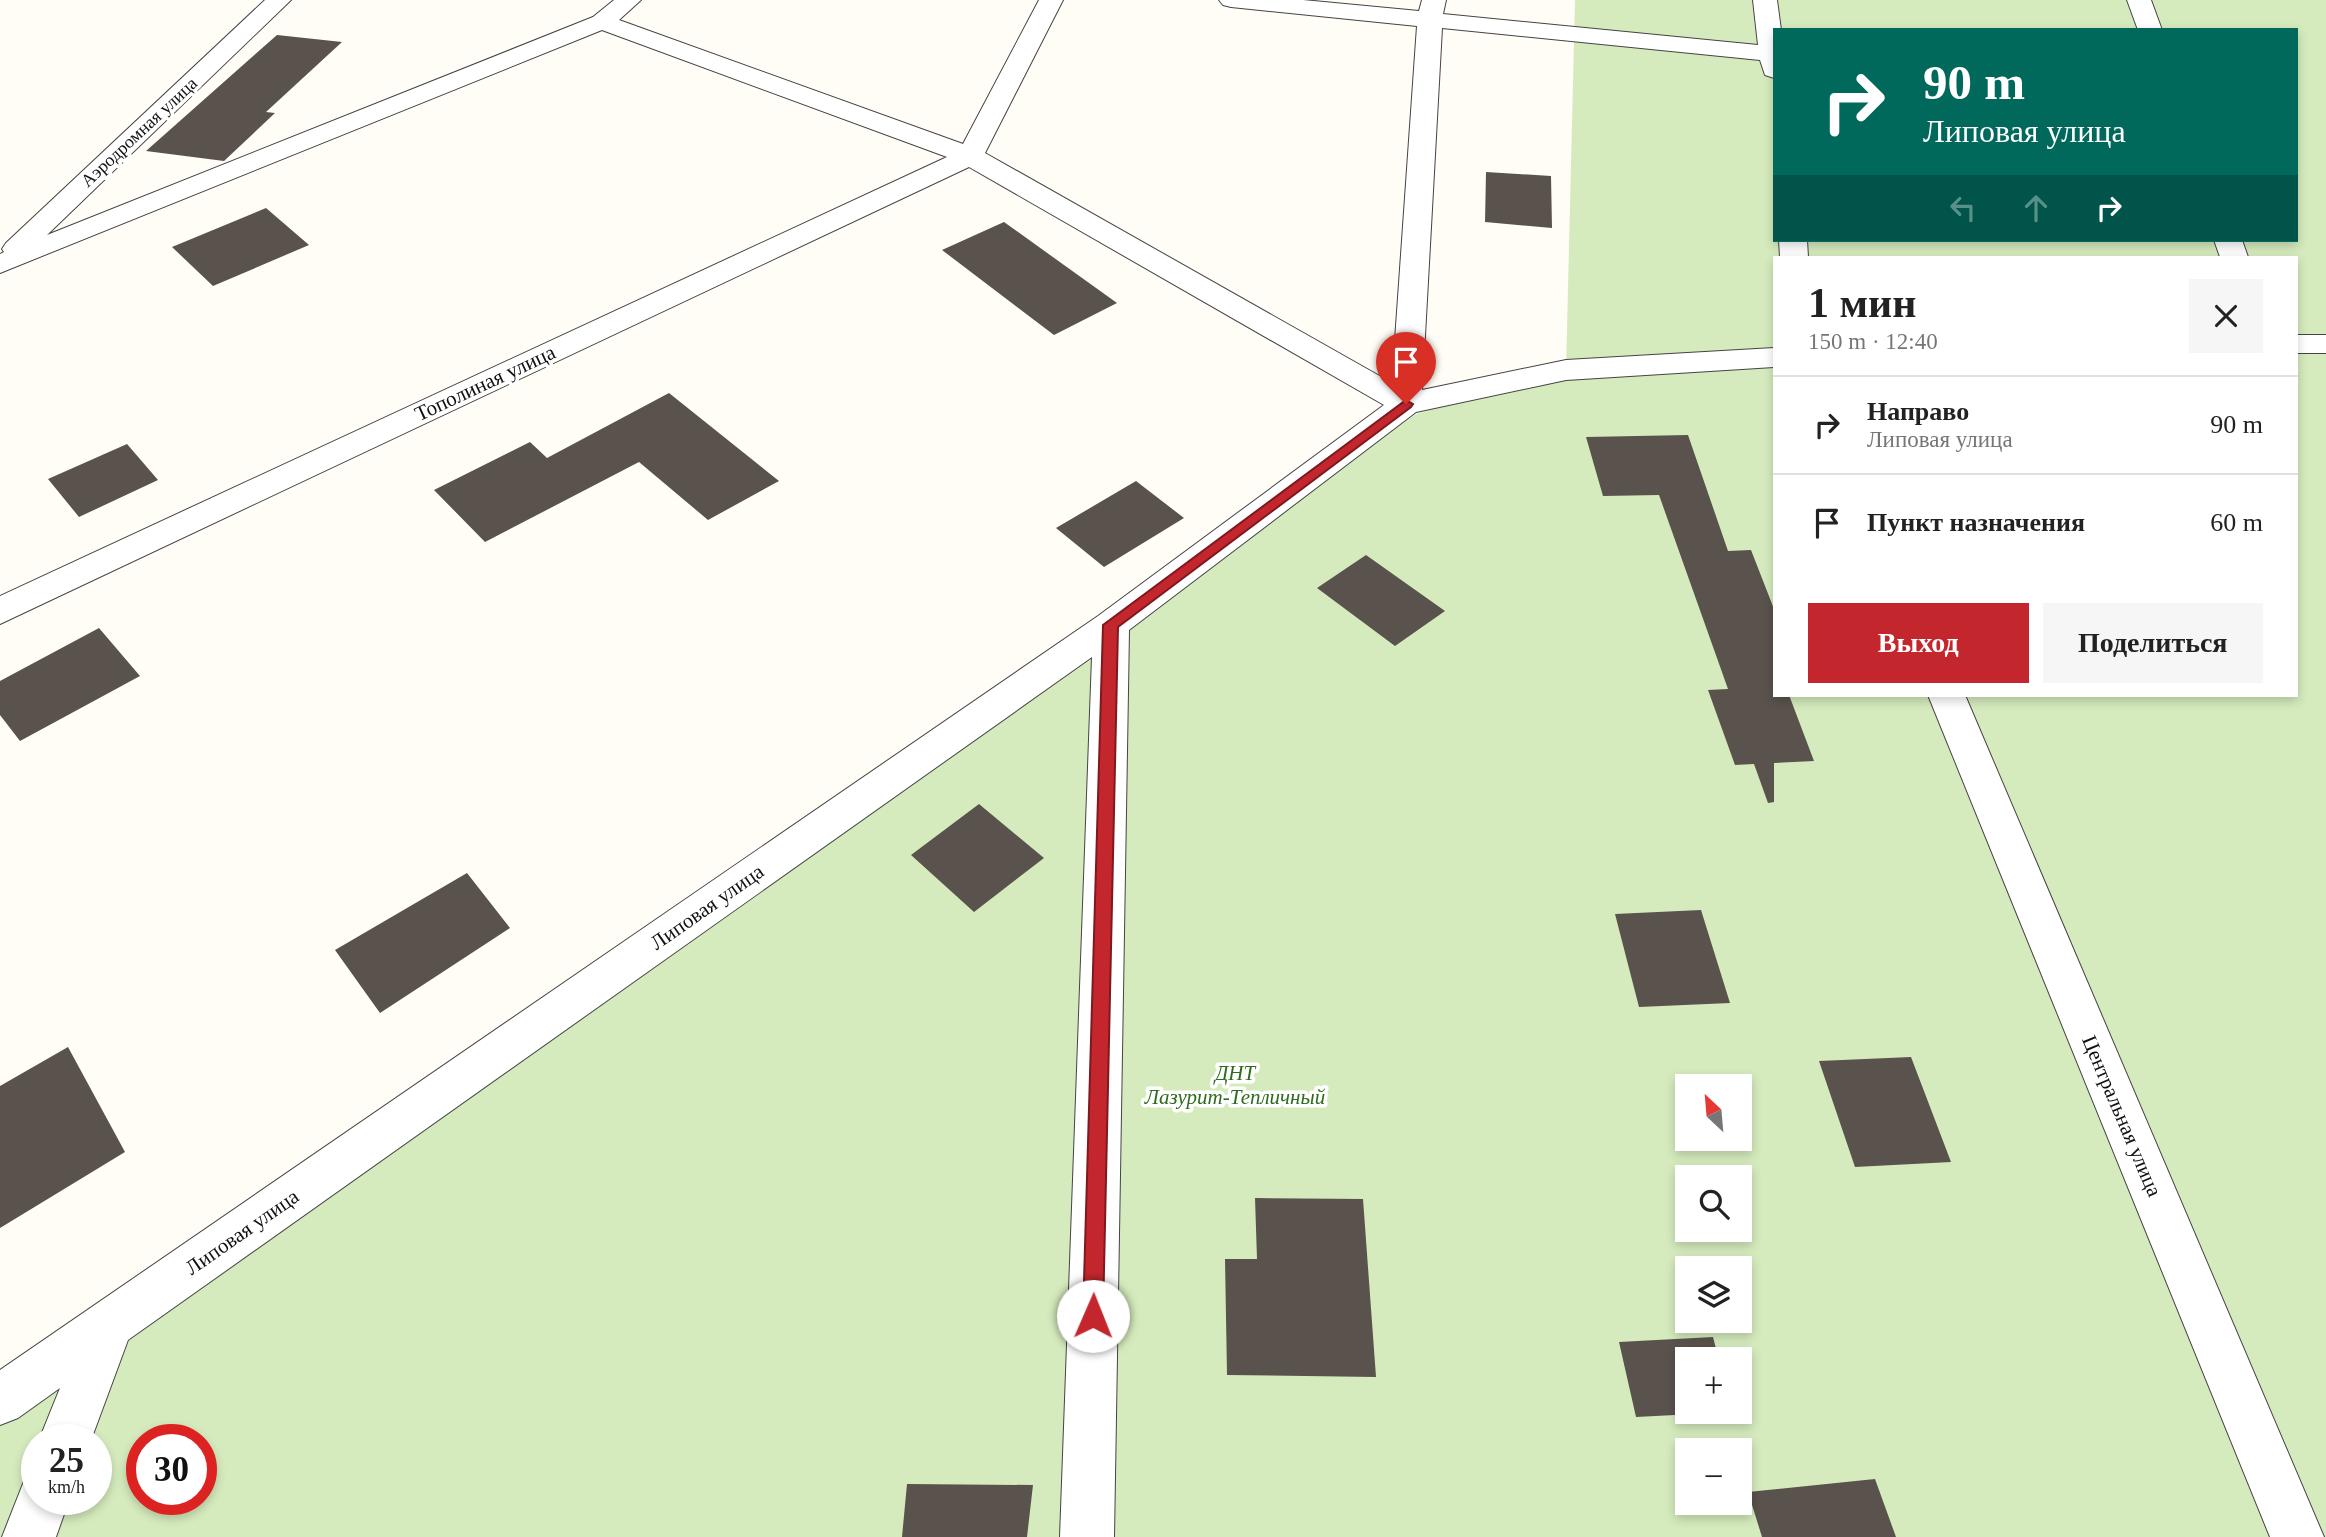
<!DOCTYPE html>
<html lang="ru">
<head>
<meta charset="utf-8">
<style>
	body { margin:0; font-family:"Times New Roman",serif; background:#f6f6f6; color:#222; height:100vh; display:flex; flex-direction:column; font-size:26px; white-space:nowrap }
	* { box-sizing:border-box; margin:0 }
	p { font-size:23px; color:#767676 }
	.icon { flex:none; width:38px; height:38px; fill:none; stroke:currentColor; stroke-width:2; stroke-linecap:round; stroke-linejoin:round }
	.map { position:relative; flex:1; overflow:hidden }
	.drawer { position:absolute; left:1773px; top:256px; width:525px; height:441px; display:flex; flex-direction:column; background:#fff; border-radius:0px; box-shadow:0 4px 10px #0003 }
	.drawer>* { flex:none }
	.guide { position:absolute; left:1773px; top:28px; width:525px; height:214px; border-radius:0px; box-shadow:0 4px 10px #0003; background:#00695c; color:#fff; overflow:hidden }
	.needle { width:46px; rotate:334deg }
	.fabs { position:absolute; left:1675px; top:1074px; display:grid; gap:14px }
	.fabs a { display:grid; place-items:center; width:77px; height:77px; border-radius:0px; background:#fff; box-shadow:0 4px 10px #0003; font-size:35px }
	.speed { position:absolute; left:21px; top:1424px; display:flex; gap:14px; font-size:35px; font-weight:700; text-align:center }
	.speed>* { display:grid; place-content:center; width:91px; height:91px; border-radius:50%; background:#fff; box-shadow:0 4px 10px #0003; line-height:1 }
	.speed small { font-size:18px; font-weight:400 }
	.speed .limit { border:10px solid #d22; background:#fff; color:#111 }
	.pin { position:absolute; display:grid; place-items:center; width:60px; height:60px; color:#fff; margin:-72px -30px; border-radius:50% 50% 50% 0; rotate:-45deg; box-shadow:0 0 7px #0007 }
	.pin .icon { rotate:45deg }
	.me { position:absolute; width:77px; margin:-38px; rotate:1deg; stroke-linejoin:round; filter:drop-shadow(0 0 5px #0008) }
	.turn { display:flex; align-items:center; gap:24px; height:147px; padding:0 35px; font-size:32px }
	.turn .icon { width:91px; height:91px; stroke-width:2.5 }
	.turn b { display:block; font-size:49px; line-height:60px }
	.lanes { display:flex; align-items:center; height:66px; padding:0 35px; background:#0003; justify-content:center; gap:35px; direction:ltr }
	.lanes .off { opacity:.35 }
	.round { display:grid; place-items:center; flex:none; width:74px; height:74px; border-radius:0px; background:#f6f6f6 }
	.head { display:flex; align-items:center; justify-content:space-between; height:119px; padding:0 35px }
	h1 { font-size:42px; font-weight:600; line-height:52px }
	.primary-button { display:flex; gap:14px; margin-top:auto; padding:14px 35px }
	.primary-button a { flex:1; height:80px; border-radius:0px; background:#c4262e; color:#fff; font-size:28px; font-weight:600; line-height:80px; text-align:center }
	.primary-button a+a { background:#f6f6f6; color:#222 }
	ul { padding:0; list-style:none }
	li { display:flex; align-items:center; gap:21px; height:98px; padding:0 35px; border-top:2px solid #e0e0e0 }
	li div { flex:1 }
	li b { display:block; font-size:26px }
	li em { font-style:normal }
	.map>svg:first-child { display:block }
	.green { fill:#d5ebbd; fill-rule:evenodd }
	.building { fill:#5a524d }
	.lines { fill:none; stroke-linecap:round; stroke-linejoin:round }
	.minor-casing { stroke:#444; stroke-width:2 }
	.minor { fill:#fff; fill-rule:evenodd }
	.route { fill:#c4262e; stroke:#7f191e; stroke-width:2 }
	.labels { text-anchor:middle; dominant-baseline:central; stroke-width:7; stroke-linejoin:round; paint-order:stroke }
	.far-street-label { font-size:18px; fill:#111; stroke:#fff }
	.street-label { font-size:21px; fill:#111; stroke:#fff }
	.park-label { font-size:21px; font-style:italic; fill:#2f6b1f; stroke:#fff }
</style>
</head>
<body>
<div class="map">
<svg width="2326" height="1537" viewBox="0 0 2326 1537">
	<rect width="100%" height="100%" fill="#fffdf5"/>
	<path class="green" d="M1575,0H2326V1537H0V1389L1416,414L1566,370ZM1774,30H2296V240H1774ZM1774,257H2296V695H1774ZM1687,1087H1740V1139H1687ZM1687,1178H1740V1230H1687ZM1687,1269H1740V1321H1687ZM1687,1360H1740V1412H1687ZM37,1440H96V1500H37ZM142,1440H201V1500H142ZM1687,1451H1740V1503H1687Z"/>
	<path class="building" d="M277,35L342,42L266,112L275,113L224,161L146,151Z
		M1486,172L1551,176L1552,228L1485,222Z
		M266,208L309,245L213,286L172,247Z
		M1004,222L1117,303L1054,335L942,250Z
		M669,393L779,481L708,520L639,462L485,542L434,490L530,442L547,458Z
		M1688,435L1728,551L1751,550L1774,609V695H1789L1814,761L1774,763V802L1768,803L1754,764L1735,765L1708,690L1728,689L1659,495L1603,496L1586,437Z
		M127,444L158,480L79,517L48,479Z
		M1136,481L1184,518L1104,567L1056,528Z
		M1366,555L1445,611L1395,646L1317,588Z
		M99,628L140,676L20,741L0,715V681Z
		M979,804L1044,858L974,912L911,855Z
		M467,873L510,928L380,1013L335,950Z
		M1701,910L1730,1003L1639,1007L1615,914Z
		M68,1047L125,1152L0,1228V1086Z
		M1911,1057L1951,1162L1855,1167L1819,1061Z
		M1255,1198L1363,1199L1376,1377L1227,1375L1225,1259H1257Z
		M1713,1337L1719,1360H1687V1412H1733L1636,1417L1619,1342Z
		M1875,1479L1896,1537H1762L1748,1492Z
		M907,1484L1033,1485L1027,1537H902Z"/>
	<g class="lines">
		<defs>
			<path id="minor" d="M265,0H291L47,235L593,17L614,0H641L619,20L963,144L1039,0H1063L985,153L1392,383L1417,26L1231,7L1223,5L1219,0H1303L1419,11L1422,0H1446L1443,14L1758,45L1753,0H1777L1781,30H1774V78L1765,75L1760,60L1442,28L1422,390L1566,360L1774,348V367L1566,380L1416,412L1129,630L1114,1537H1060L1092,657L128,1340L91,1440H39L60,1388L18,1418L0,1425V1370L1098,616L1384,405L969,167L0,624V596L947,157L602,30L0,273V254L4,252L2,249L6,243Z
				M2127,0H2151L2162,30H2138Z
				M1779,240H1807L1808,257H1780Z
				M2214,240H2242L2248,257H2220Z
				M2296,335H2326V353H2296Z
				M1928,695H1965L2324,1537H2270Z
				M37,1476V1500H69L56,1537H2L24,1481Z"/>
		</defs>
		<use href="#minor" class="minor-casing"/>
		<use href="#minor" class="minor"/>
	</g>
	<path class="route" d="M1406,400L1413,404L1411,407L1118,627L1103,1316L1100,1323L1093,1326L1086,1323L1083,1316L1103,625Z"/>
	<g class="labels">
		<g class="far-street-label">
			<text transform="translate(139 132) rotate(-43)">Аэродромная улица</text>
		</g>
		<g class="street-label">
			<text transform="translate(485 383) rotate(-25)">Тополиная улица</text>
			<text transform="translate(707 907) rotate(-35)">Липовая улица</text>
			<text transform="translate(2122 1116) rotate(67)">Центральная улица</text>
			<text transform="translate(242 1232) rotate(-35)">Липовая улица</text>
		</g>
		<g class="park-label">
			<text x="1235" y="1073">ДНТ<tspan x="1235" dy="24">Лазурит-Тепличный</tspan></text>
		</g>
	</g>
</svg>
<div class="fabs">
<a><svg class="needle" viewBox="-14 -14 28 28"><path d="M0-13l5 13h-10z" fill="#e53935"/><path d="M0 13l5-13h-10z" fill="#767676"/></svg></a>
<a><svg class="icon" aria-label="search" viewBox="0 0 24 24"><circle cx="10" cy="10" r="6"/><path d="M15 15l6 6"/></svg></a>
<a><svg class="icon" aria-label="layers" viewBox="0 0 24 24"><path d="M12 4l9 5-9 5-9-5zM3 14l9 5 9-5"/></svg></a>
<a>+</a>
<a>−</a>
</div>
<div class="speed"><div>25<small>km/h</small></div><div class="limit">30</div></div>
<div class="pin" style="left:1406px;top:404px;background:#d93025"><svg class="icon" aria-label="arrive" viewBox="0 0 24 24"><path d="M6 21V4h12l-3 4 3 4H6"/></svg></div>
<svg class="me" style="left:1093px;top:1316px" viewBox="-20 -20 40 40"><circle r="19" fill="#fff"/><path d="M0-13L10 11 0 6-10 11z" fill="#c4262e"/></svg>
<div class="guide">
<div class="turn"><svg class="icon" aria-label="right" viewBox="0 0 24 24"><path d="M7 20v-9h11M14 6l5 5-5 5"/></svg><div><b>90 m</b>Липовая улица</div></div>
<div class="lanes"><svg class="icon off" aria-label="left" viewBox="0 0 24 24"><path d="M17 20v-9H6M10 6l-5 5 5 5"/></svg><svg class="icon off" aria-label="ahead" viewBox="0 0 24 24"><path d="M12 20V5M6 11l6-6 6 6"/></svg><svg class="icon" aria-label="right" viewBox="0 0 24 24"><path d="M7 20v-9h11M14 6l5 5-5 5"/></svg></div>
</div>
<section class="drawer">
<div class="head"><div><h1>1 мин</h1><p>150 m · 12:40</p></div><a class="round"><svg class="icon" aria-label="close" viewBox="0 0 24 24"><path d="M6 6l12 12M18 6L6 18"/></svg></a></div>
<ul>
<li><svg class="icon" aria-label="right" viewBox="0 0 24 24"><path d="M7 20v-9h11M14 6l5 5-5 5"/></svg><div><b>Направо</b><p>Липовая улица</p></div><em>90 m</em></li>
<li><svg class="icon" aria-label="arrive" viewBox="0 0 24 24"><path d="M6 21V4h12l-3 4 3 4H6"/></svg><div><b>Пункт назначения</b></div><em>60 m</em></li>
</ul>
<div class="primary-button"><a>Выход</a><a>Поделиться</a></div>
</section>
</div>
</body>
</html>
